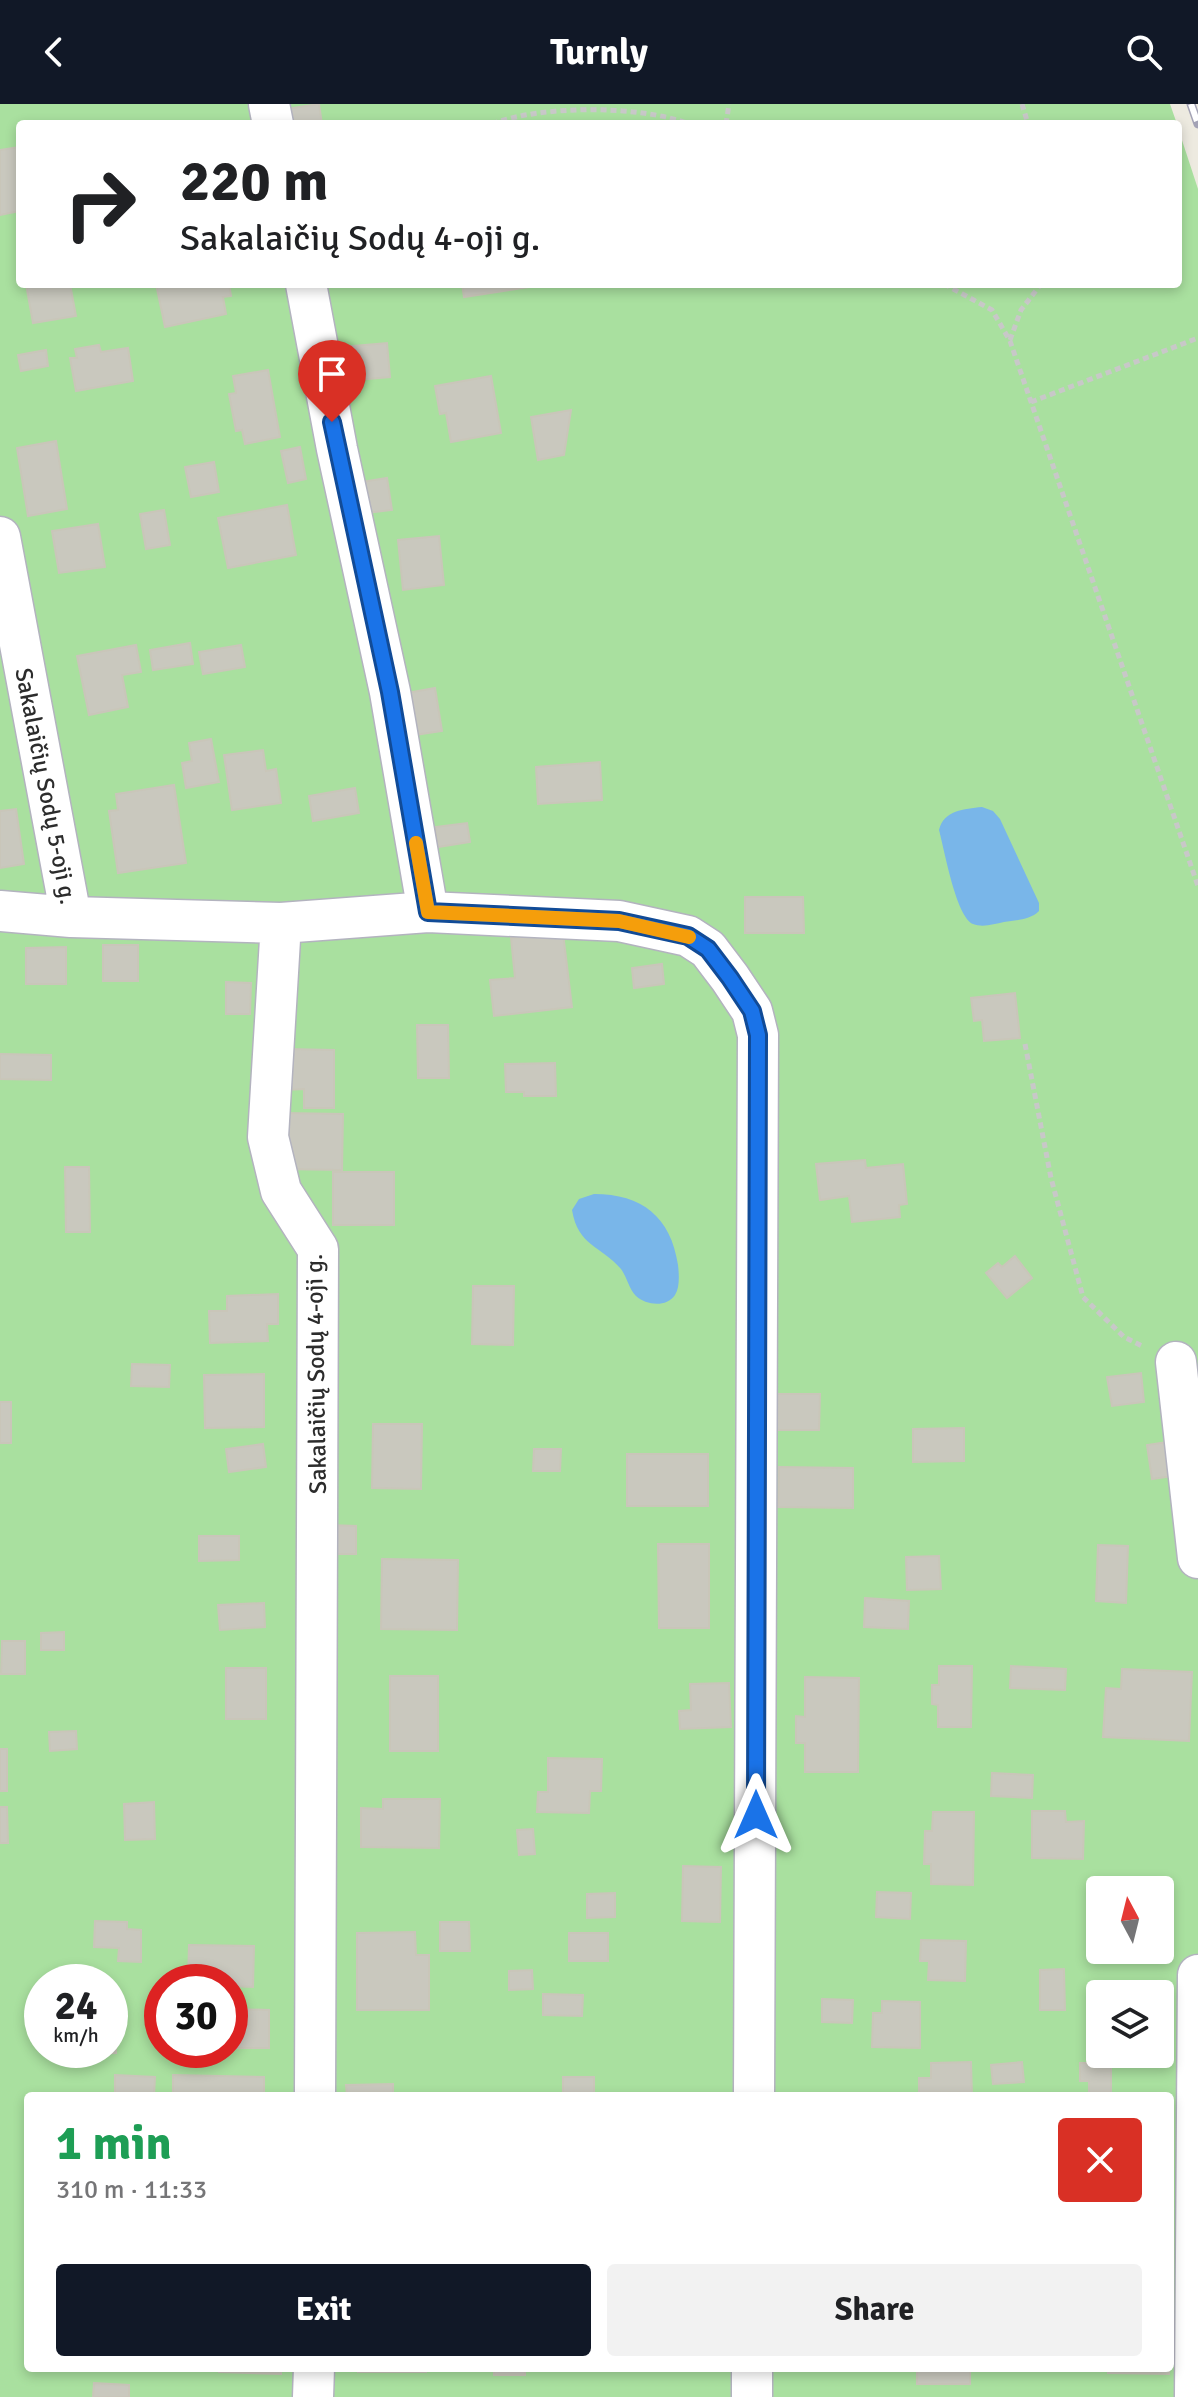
<!DOCTYPE html>
<html lang="en">
<head>
<meta charset="utf-8">
<style>
	body { margin:0; font-family:Signika,sans-serif; background:#f2f2f2; color:#202124; height:100vh; display:flex; flex-direction:column; font-size:30px; white-space:nowrap }
	* { box-sizing:border-box; margin:0 }
	p { font-size:26px; color:#757577 }
	.icon { flex:none; width:44px; height:44px; fill:none; stroke:currentColor; stroke-width:2; stroke-linecap:round; stroke-linejoin:round }
	.map { position:relative; flex:1; overflow:hidden }
	.details { position:absolute; left:24px; top:1988px; width:1150px; height:280px; display:flex; flex-direction:column; background:#fff; border-radius:8px; box-shadow:0 4px 12px #0003 }
	.details>* { flex:none }
	.top-card { position:absolute; left:16px; top:16px; width:1166px; height:168px; border-radius:8px; box-shadow:0 4px 12px #0003; background:#fff; color:#202124; overflow:hidden }
	.needle { width:52px; rotate:353deg }
	.fabs { position:absolute; left:1086px; top:1772px; display:grid; gap:16px }
	.fabs a { display:grid; place-items:center; width:88px; height:88px; border-radius:8px; background:#fff; box-shadow:0 4px 12px #0003; font-size:40px }
	.speed { position:absolute; left:24px; top:1860px; display:flex; gap:16px; font-size:40px; font-weight:700; text-align:center }
	.speed>* { display:grid; place-content:center; width:104px; height:104px; border-radius:50%; background:#fff; box-shadow:0 4px 12px #0003; line-height:1 }
	.speed small { font-size:20px; font-weight:400 }
	.speed .limit { border:12px solid #d22; background:#fff; color:#111 }
	.pin { position:absolute; display:grid; place-items:center; width:68px; height:68px; color:#fff; margin:-82px -34px; border-radius:50% 50% 50% 0; rotate:-45deg; box-shadow:0 0 8px #0007 }
	.pin .icon { rotate:45deg }
	.me { position:absolute; width:88px; margin:-44px; rotate:0deg; stroke-linejoin:round; filter:drop-shadow(0 0 6px #0008) }
	.turn { display:flex; align-items:center; gap:28px; height:168px; padding:0 32px; font-size:36px }
	.turn .icon { width:104px; height:104px; stroke-width:2.5 }
	.turn b { display:block; font-size:56px; line-height:68px }
	.round { display:grid; place-items:center; flex:none; width:84px; height:84px; border-radius:8px; background:#f2f2f2 }
	.overview { display:flex; align-items:center; justify-content:space-between; height:136px; padding:0 32px }
	h1 { font-size:48px; font-weight:700; line-height:60px; color:#1e9e55 }
	.action { display:flex; gap:16px; margin-top:auto; padding:16px 32px }
	.action a { flex:1; height:92px; border-radius:8px; background:#111827; color:#fff; font-size:32px; font-weight:700; line-height:92px; text-align:center }
	.action a+a { background:#f2f2f2; color:#202124 }
	header { display:flex; justify-content:space-between; align-items:center; height:104px; padding:0 32px; background:#111827; color:#fff; font-size:36px; font-weight:700 }
	.map>svg:first-child { display:block }
	.green { fill:#a9e09f; fill-rule:evenodd }
	.water { fill:#79b6e9 }
	.building { fill:#c9c8be; stroke:#c9c6b9; stroke-width:2 }
	.lines { fill:none; stroke-linecap:round; stroke-linejoin:round }
	.minor-casing { stroke:#b3b3bf; stroke-width:43 }
	.path { stroke:#c8c8c8; stroke-width:5; stroke-dasharray:6 4; stroke-linecap:butt }
	.minor { stroke:#fff; stroke-width:40 }
	.rail-casing { stroke:#a3a2b5; stroke-width:9 }
	.rail { stroke:#fff; stroke-width:6; stroke-dasharray:18; stroke-linecap:butt }
	.route-casing { stroke:#114b97; stroke-width:20 }
	.route { stroke:#1a73e8; stroke-width:14 }
	.slow { stroke:#f59e0b; stroke-width:14 }
	.labels { text-anchor:middle; dominant-baseline:central; stroke-width:8; stroke-linejoin:round; paint-order:stroke }
	.street-label { font-size:24px; fill:#2c2c2c; stroke:#fff }
</style>
</head>
<body>
<header><svg class="icon" aria-label="back" viewBox="0 0 24 24"><path d="M15 5l-7 7 7 7"/></svg>Turnly<svg class="icon" aria-label="search" viewBox="0 0 24 24"><circle cx="10" cy="10" r="6"/><path d="M15 15l6 6"/></svg></header>
<div class="map">
<svg width="1198" height="2293" viewBox="0 0 1198 2293">
	<rect width="100%" height="100%" fill="#edeae0"/>
	<path class="green" d="M0,0H1170L1177,20H20V180H1178V24L1198,85V2293H0ZM1100,1786H1160V1846H1100ZM42,1878H110V1946H42ZM162,1878H230V1946H162ZM1100,1890H1160V1950H1100ZM28,1992H1170V2264H28Z"/>
	<path class="water" d="M982,703L993,707L1000,715L1039,799V807C1030,816 1017,816 1004,818C994,820 983,824 973,820C956,813 944,744 939,726C944,706 964,705 982,703Z
		M594,1090C642,1090 671,1113 678,1161C679,1170 680,1183 675,1191C666,1204 646,1201 636,1192C629,1185 627,1173 621,1165C600,1141 578,1142 572,1106L579,1095Z"/>
	<path class="building" d="M319,0L322,20H289L286,5Z
		M20,43V107L0,111V46Z
		M26,180H70L76,212L33,219Z
		M156,180H229L231,192L223,193L226,210L165,223Z
		M462,180H549L464,193Z
		M387,239L390,273L345,277L342,243Z
		M99,241L101,248L128,244L133,277L76,287L70,254H77L75,245Z
		M46,246L48,262L21,267L18,251Z
		M268,266L280,333L245,340L242,326L236,327L229,290L236,289L233,272Z
		M491,272L501,329L451,338L446,309L440,310L435,282Z
		M571,306L564,351L538,356L531,313Z
		M56,337L67,405L28,412L17,344Z
		M300,343L306,375L288,379L281,347Z
		M214,358L219,388L191,393L185,363Z
		M387,374L392,406L359,410L355,379Z
		M287,401L296,451L228,464L218,414Z
		M164,406L170,441L146,445L140,410Z
		M98,420L105,463L59,469L52,427Z
		M439,432L444,481L403,486L398,436Z
		M190,539L193,560L153,566L150,546Z
		M136,541L141,568L122,571L128,603L89,611L77,552Z
		M241,541L245,563L203,570L199,548Z
		M435,584L442,627L408,632L401,590Z
		M211,635L219,678L186,684L182,659L192,657L189,639Z
		M263,646L266,667L276,665L281,699L232,706L224,651Z
		M600,658L602,696L538,700L536,663Z
		M174,681L186,759L118,769L109,707L118,706L116,690Z
		M355,684L359,709L313,717L309,692Z
		M16,705L24,760L0,764V707Z
		M467,719L470,738L438,743L435,723Z
		M745,793H803L804,829H745Z
		M563,829L572,903L494,912L490,876L515,874L511,834Z
		M103,841H138V877H103Z
		M66,843V880H26V844Z
		M662,860L664,880L634,884L632,864Z
		M226,878L251,879L250,910H226Z
		M1015,889L1020,934L984,937L982,916L974,917L971,894Z
		M417,921H448L449,974H418Z
		M286,945L334,946V1004H304V985L286,986Z
		M0,950L51,951V976L0,975Z
		M555,959L556,992H524V988H506L505,960Z
		M283,1009L343,1010L342,1066L282,1065Z
		M865,1056L866,1064L903,1060L907,1100L899,1101L900,1113L852,1118L849,1092L820,1096L816,1060Z
		M65,1063H89L90,1128H66Z
		M333,1068H394V1121H333Z
		M1015,1152L1032,1174L1007,1194L986,1169L998,1159L1002,1163Z
		M473,1182H514L513,1241L472,1240Z
		M278,1190V1220H267L268,1237L210,1239L209,1207H227V1192Z
		M132,1260L170,1261L169,1283L131,1282Z
		M1141,1269L1144,1298L1112,1302L1107,1273Z
		M264,1270V1323L205,1324L204,1271Z
		M764,1290H820L819,1326H764Z
		M0,1298H11V1339H0Z
		M373,1320H422L421,1385L372,1384Z
		M964,1324V1357L913,1358V1325Z
		M1168,1338L1173,1372L1152,1375L1147,1341Z
		M263,1340L266,1363L229,1368L226,1345Z
		M534,1345H561L560,1367H533Z
		M627,1350H708V1402H627Z
		M779,1363L853,1364V1404L778,1403Z
		M328,1421L356,1422V1450H327Z
		M199,1432H239V1456L199,1457Z
		M658,1440H709V1524H659Z
		M1098,1441L1128,1442L1126,1499L1096,1497Z
		M939,1452L941,1485L907,1486L906,1453Z
		M382,1455L458,1456L457,1526L381,1525Z
		M865,1494L909,1497L908,1525L864,1523Z
		M264,1499L265,1523L220,1526L218,1501Z
		M64,1528V1546H41V1529Z
		M2,1537H25V1570H1Z
		M939,1562H972L971,1623H938V1601L932,1600V1581H939Z
		M1011,1562L1066,1565L1065,1586L1010,1584Z
		M226,1564H266V1615H226Z
		M1122,1565L1192,1568L1189,1637L1103,1633L1106,1584L1121,1585Z
		M390,1572H438V1647H390Z
		M805,1573L859,1574L858,1668H805V1639H796V1612L805,1613Z
		M729,1579L731,1623L680,1625L679,1607L691,1606L690,1580Z
		M76,1627L77,1645L50,1647L49,1628Z
		M0,1645H7V1687H0Z
		M548,1654L602,1655L601,1687H590L589,1709L537,1708L538,1688H548Z
		M992,1669L1033,1671L1032,1694L991,1692Z
		M383,1695H440L439,1744L361,1743V1704L383,1705Z
		M154,1698L155,1735L125,1736L124,1700Z
		M0,1703H7L8,1739H0Z
		M1032,1707H1065L1066,1718L1084,1717L1083,1755L1032,1754Z
		M933,1708H974L973,1781L931,1780V1760H924L925,1727H932Z
		M533,1725L535,1750L519,1751L517,1726Z
		M683,1762L721,1763L720,1818L682,1817Z
		M877,1788L911,1789L910,1815L876,1813Z
		M615,1789V1813L587,1814V1790Z
		M95,1817L127,1818V1825L141,1826V1858L118,1857L119,1844L94,1843Z
		M440,1818H469L470,1847H440Z
		M415,1828L416,1851H429V1906H357V1829Z
		M569,1829H608V1857H569Z
		M921,1836L966,1837L965,1877L928,1876L929,1857H920Z
		M189,1841L254,1842L253,1883L230,1882V1878H188Z
		M1064,1865L1065,1906H1040V1866Z
		M532,1866L533,1885L509,1886V1867Z
		M543,1890L583,1891L582,1912L543,1911Z
		M822,1895L853,1896L852,1919L822,1918Z
		M882,1897L920,1898V1944L872,1943L873,1909H882Z
		M233,1905L269,1906V1944H233Z
		M110,1923H115L116,1949L99,1950V1946H110Z
		M971,1958L972,1992H919V1974H931V1959Z
		M1022,1958L1024,1978L993,1980L991,1961Z
		M1080,1959H1111V1992H1089V1977H1080Z
		M115,1971L155,1973L154,1992H115Z
		M173,1971L264,1973V1992H173Z
		M563,1973H594V1992H563Z
		M393,1980V1992H347L346,1981Z
		M219,2264H281V2270L219,2268Z
		M358,2264H426V2268H358Z
		M494,2264H525V2271H494Z
		M917,2264H970V2280H917Z
		M1108,2264H1169V2270L1108,2269Z
		M94,2279L129,2281V2293H93Z"/>
	<g class="lines">
		<defs>
			<path id="minor" d="M269,0L273,20
				M306,180L337,345L390,588L428,808L281,819L268,1033L281,1087L318,1145L315,1992
				M0,433L71,813L0,807
				M428,808L619,817L688,832L708,845L730,874L752,907L758,931L754,1992
				M71,813L281,819
				M1176,1258L1198,1454
				M313,2293L314,2264
				M752,2293V2264
				M1195,2293L1198,1871"/>
		</defs>
		<use href="#minor" class="minor-casing"/>
		<path class="path" d="M1022,0L1028,20
			M492,20C540,1 641,1 689,20
			M726,20L729,0
			M944,180L992,206L1010,237L1198,782
			M342,181L357,180
			M1010,236L1021,206L1041,180
			M1031,298L1198,234
			M1025,940L1051,1074L1083,1193L1124,1233L1144,1243"/>
		<use href="#minor" class="minor"/>
		<defs>
			<path id="rail" d="M1191,0L1198,20"/>
		</defs>
		<use href="#rail" class="rail-casing"/>
		<use href="#rail" class="rail"/>
	</g>
	<g class="lines">
		<defs>
			<path id="route" d="M332,318L390,588L428,808L619,817L688,832L708,845L730,874L752,907L758,931L756,1711"/>
		</defs>
		<use href="#route" class="route-casing"/>
		<use href="#route" class="route"/>
		<path class="slow" d="M416,739L428,808L619,817L689,833"/>
	</g>
	<g class="labels">
		<g class="street-label">
			<text transform="translate(46 682) rotate(79)">Sakalaičių Sodų 5-oji g.</text>
			<text transform="translate(316 1270) rotate(-91)">Sakalaičių Sodų 4-oji g.</text>
		</g>
	</g>
</svg>
<div class="fabs">
<a><svg class="needle" viewBox="-14 -14 28 28"><path d="M0-13l5 13h-10z" fill="#e53935"/><path d="M0 13l5-13h-10z" fill="#757577"/></svg></a>
<a><svg class="icon" aria-label="layers" viewBox="0 0 24 24"><path d="M12 4l9 5-9 5-9-5zM3 14l9 5 9-5"/></svg></a>
</div>
<div class="speed"><div>24<small>km/h</small></div><div class="limit">30</div></div>
<div class="pin" style="left:332px;top:318px;background:#d93025"><svg class="icon" aria-label="arrive" viewBox="0 0 24 24"><path d="M6 21V4h12l-3 4 3 4H6"/></svg></div>
<svg class="me" style="left:756px;top:1711px" viewBox="-20 -20 40 40"><path d="M0-17L14 15 0 8-14 15z" fill="#1a73e8" stroke="#fff" stroke-width="4"/></svg>
<div class="top-card">
<div class="turn"><svg class="icon" aria-label="right" viewBox="0 0 24 24"><path d="M7 20v-9h11M14 6l5 5-5 5"/></svg><div><b>220 m</b>Sakalaičių Sodų 4-oji g.</div></div>
</div>
<section class="details">
<div class="overview"><div><h1>1 min</h1><p>310 m · 11:33</p></div><a class="round" style="background:#d93025;color:#fff"><svg class="icon" aria-label="close" viewBox="0 0 24 24"><path d="M6 6l12 12M18 6L6 18"/></svg></a></div>
<div class="action"><a>Exit</a><a>Share</a></div>
</section>
</div>
</body>
</html>
